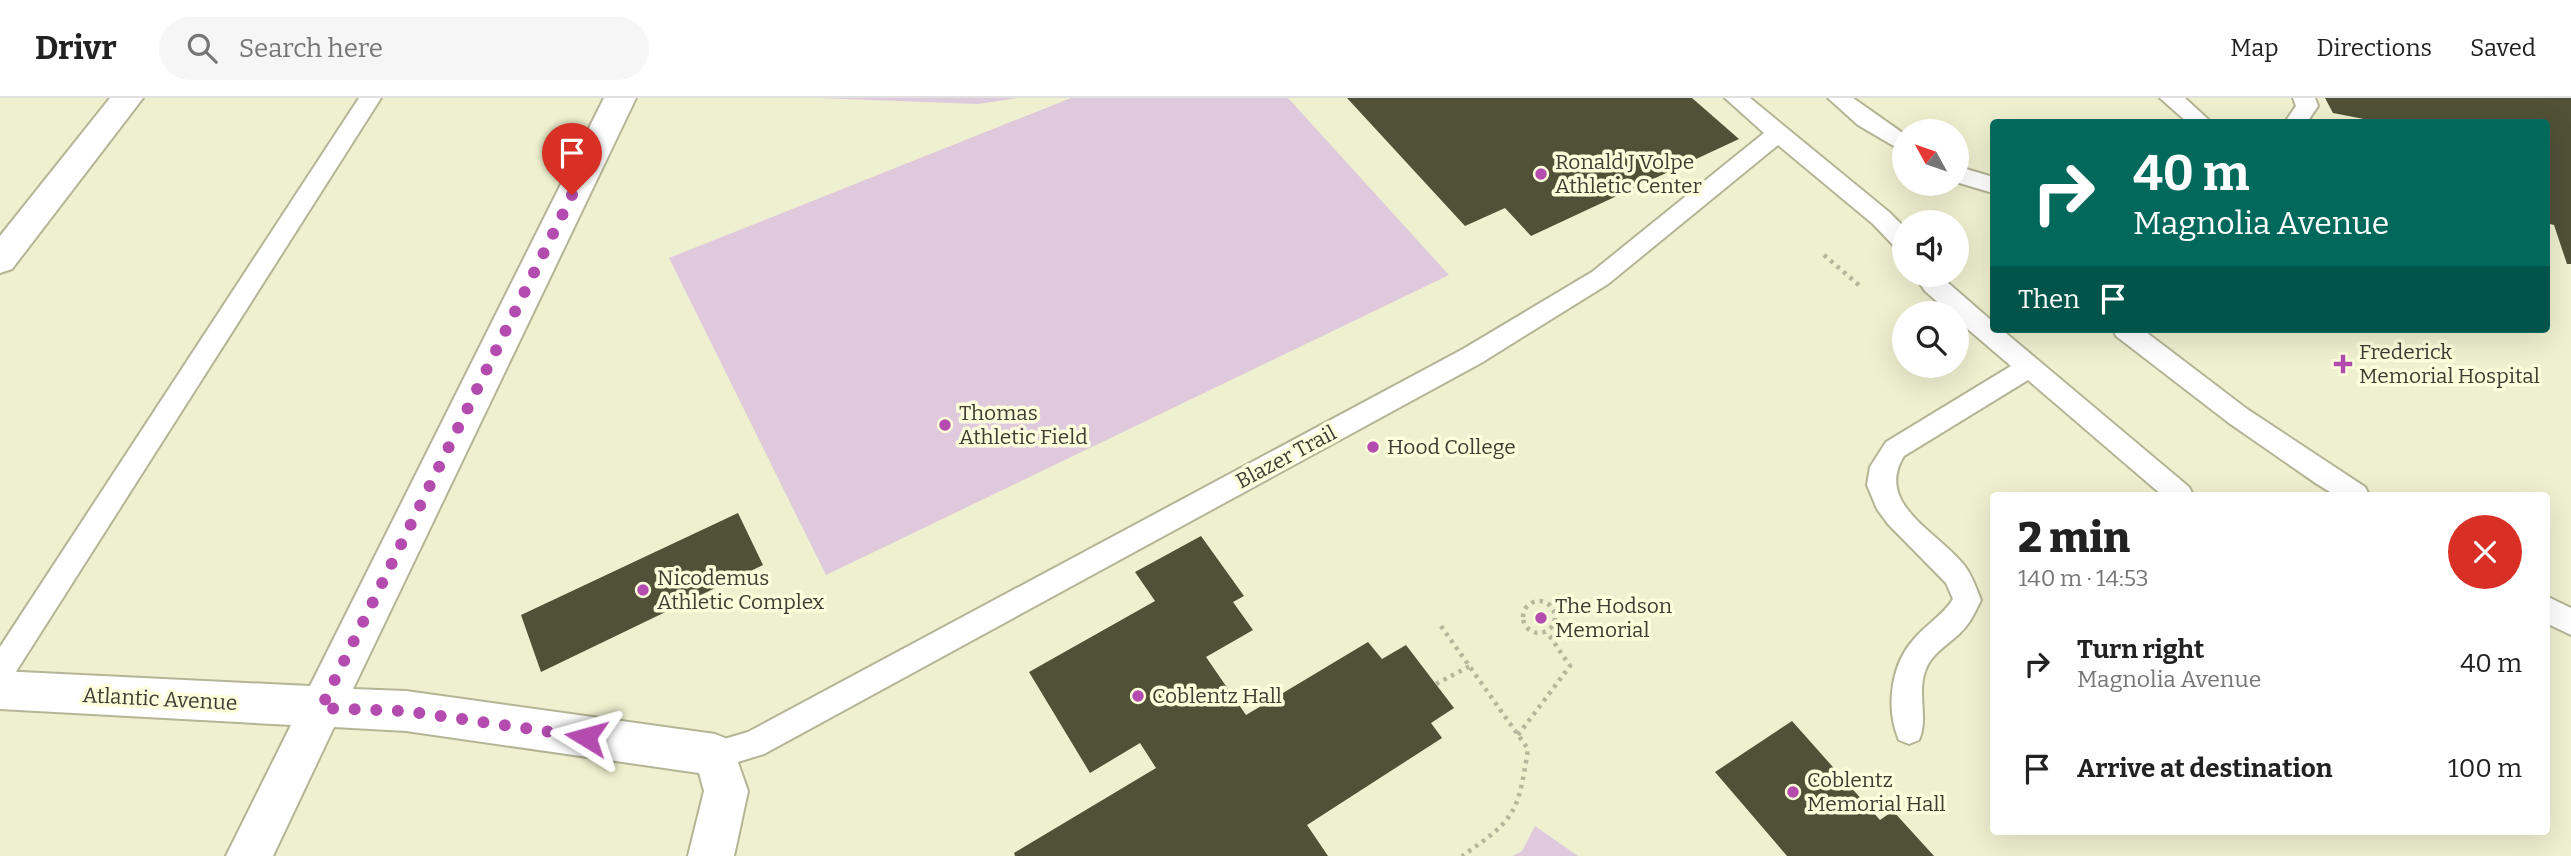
<!DOCTYPE html>
<html lang="en">
<head>
<meta charset="utf-8">
<style>
	body { margin:0; font-family:Bitter,serif; background:#f6f6f6; color:#222; height:100vh; display:flex; flex-direction:column; font-size:26px; white-space:nowrap }
	* { box-sizing:border-box; margin:0 }
	p { font-size:23px; color:#767676 }
	.icon { flex:none; width:38px; height:38px; fill:none; stroke:currentColor; stroke-width:2; stroke-linecap:round; stroke-linejoin:round }
	.map { position:relative; flex:1; overflow:hidden }
	.details { position:absolute; left:1990px; top:394px; width:560px; height:343px; display:flex; flex-direction:column; background:#fff; border-radius:7px; box-shadow:0 7px 28px #0002 }
	.details>* { flex:none }
	.hud { position:absolute; left:1990px; top:21px; width:560px; height:214px; border-radius:7px; box-shadow:0 7px 28px #0002; background:#00695c; color:#fff; overflow:hidden }
	.needle { width:46px; rotate:310deg }
	.tools { position:absolute; left:1892px; top:21px; display:grid; gap:14px }
	.tools a { display:grid; place-items:center; width:77px; height:77px; border-radius:50%; background:#fff; box-shadow:0 7px 28px #0002; font-size:35px }
	.pin { position:absolute; display:grid; place-items:center; width:60px; height:60px; color:#fff; margin:-72px -30px; border-radius:50% 50% 50% 0; rotate:-45deg; box-shadow:0 0 7px #0007 }
	.pin .icon { rotate:45deg }
	.me { position:absolute; width:77px; margin:-38px; rotate:278deg; stroke-linejoin:round; filter:drop-shadow(0 0 5px #0008) }
	.turn { display:flex; align-items:center; gap:24px; height:147px; padding:0 28px; font-size:32px }
	.turn .icon { width:91px; height:91px; stroke-width:2.5 }
	.turn b { display:block; font-size:49px; line-height:60px }
	.then { display:flex; align-items:center; height:66px; padding:0 28px; background:#0003; gap:14px; font-size:26px }
	.round { display:grid; place-items:center; flex:none; width:74px; height:74px; border-radius:37px; background:#f6f6f6 }
	.summary { display:flex; align-items:center; justify-content:space-between; height:119px; padding:0 28px }
	h1 { font-size:42px; font-weight:800; line-height:52px }
	ul { padding:0; list-style:none }
	li { display:flex; align-items:center; gap:21px; height:105px; padding:0 28px }
	li div { flex:1 }
	li b { display:block; font-size:26px }
	li em { font-style:normal }
	header { display:flex; align-items:center; gap:42px; box-sizing:border-box; height:98px; padding:0 35px; background:#fff; border-bottom:2px solid #e0e0e0 }
	header strong { font-size:33px }
	nav { display:flex; gap:38px; margin-inline-start:auto; font-size:24px }
	.search { width:490px; height:63px; background:#f6f6f6; display:flex; align-items:center; gap:18px; box-sizing:border-box; padding:0 24px; border-radius:38px; color:#767676; font-size:26px }
	.map>svg:first-child { display:block }
	.green { fill:#dfc9dc }
	.building { fill:#505136 }
	.lines { fill:none; stroke-linecap:round; stroke-linejoin:round }
	.lane-casing { stroke:#b3b595; stroke-width:4 }
	.street-casing { stroke:#b3b595; stroke-width:4 }
	.secondary-casing { stroke:#b3b595; stroke-width:4 }
	.path { stroke:#b5b79c; stroke-width:4.5; stroke-dasharray:3.5 5; stroke-linecap:butt }
	.lane { fill:#fff; fill-rule:evenodd }
	.street { fill:#fff; fill-rule:evenodd }
	.secondary { fill:#fff; fill-rule:evenodd }
	.route { stroke:#b44caf; stroke-width:12; stroke-dasharray:0 21.6 }
	.poi-dot { fill:#b44caf; stroke:#fcfedc; stroke-width:2.5 }
	.labels { text-anchor:middle; dominant-baseline:central; stroke-width:7; stroke-linejoin:round; paint-order:stroke }
	.poi-label { font-size:21px; fill:#3d3e31; stroke:#fcfedc; text-anchor:start }
	.street-label { font-size:21px; fill:#3d3e31; stroke:#fcfedc }
</style>
</head>
<body>
<header>
<strong>Drivr</strong>
<div class="search"><svg class="icon" aria-label="search" viewBox="0 0 24 24"><circle cx="10" cy="10" r="6"/><path d="M15 15l6 6"/></svg>Search here</div>
<nav><a>Map</a><a>Directions</a><a>Saved</a></nav>
</header>
<div class="map">
<svg width="2571" height="758" viewBox="0 0 2571 758">
	<rect width="100%" height="100%" fill="#eef0cf"/>
	<path class="green" d="M818,0H1018L978,6Z
		M1071,0H1288L1449,177L826,477L669,160Z
		M1535,728L1578,758H1513L1522,753Z"/>
	<path class="building" d="M1347,0H1692L1739,41L1531,138L1505,110L1465,128Z
		M2325,0H2571V166H2567L2554,127L2546,125V24H2379L2333,15Z
		M738,415L763,467L541,574L521,517Z
		M1201,438L1244,498L1233,504L1253,532L1206,559L1246,617L1368,544L1382,561L1406,547L1454,610L1431,625L1442,640L1307,727L1328,758H1015L1014,755L1156,670L1140,645L1090,675L1029,574L1155,503L1135,474Z
		M1792,623L1880,722L1893,713L1934,758H1787L1715,674Z"/>
	<g class="lines">
		<defs>
			<path id="lane" d="M359,0H381L10,583L0,587V549Z
				M1725,0H1750L1889,114L1904,129V153L1896,150L1873,126L1778,47L1608,186L1481,265L764,656L715,671L704,667L700,657L704,647L748,634L1463,251L1592,174L1764,35Z
				M1828,0H1853L1904,36V54L1858,27Z
				M2160,0H2185L2211,24H2187Z
				M2293,0H2315L2318,8L2307,24H2285L2296,8Z
				M1956,68L1993,79V95L1956,84Z
				M1914,177H1939L1993,224V231H2001L2189,389L2193,397H2162L2028,282L1904,358C1874,406 1938,434 1964,467C1972,477 1976,490 1981,502C1975,514 1970,526 1960,535C1949,546 1932,555 1926,571C1916,594 1929,620 1919,642L1909,646L1899,642C1885,610 1891,565 1915,540C1927,526 1943,517 1953,501L1946,485L1888,426L1877,411L1867,387L1870,369L1886,344L2011,268L1956,221V215H1950L1925,193Z
				M2113,231H2142L2247,311L2365,389L2369,397H2335L2317,386L2229,325L2116,238Z
				M2546,498L2571,510V537L2546,525Z"/>
			<path id="street" d="M604,0H636L353,591L406,593L715,636L730,642L748,693L734,758H688L704,693L699,675L406,633L334,629L273,758H226L291,627L0,611V573L310,588Z"/>
			<path id="secondary" d="M110,0H143L12,171L0,175V138Z"/>
		</defs>
		<use href="#lane" class="lane-casing"/>
		<use href="#street" class="street-casing"/>
		<use href="#secondary" class="secondary-casing"/>
		<path class="path" d="M1824,157L1860,188
			M1523 519a16 16 0 1 1 32 0a16 16 0 1 1-32 0Z
			M1441,528L1528,651C1518,715 1516,721 1462,758
			M1436,586L1470,568
			M1518,637L1570,568L1547,534"/>
		<use href="#lane" class="lane"/>
		<use href="#street" class="street"/>
		<use href="#secondary" class="secondary"/>
	</g>
	<g class="lines">
		<path class="route" d="M572,97L321,610L406,613L586,639"/>
	</g>
	<g class="poi-dot">
		<circle cx="1541" cy="76" r="7"/>
		<path d="M2339.5 255.5h7v7h7v7h-7v7h-7v-7h-7v-7h7z"/>
		<circle cx="945" cy="327" r="7"/>
		<circle cx="1373" cy="349" r="7"/>
		<circle cx="643" cy="492" r="7"/>
		<circle cx="1541" cy="520" r="7"/>
		<circle cx="1138" cy="598" r="7"/>
		<circle cx="1793" cy="694" r="7"/>
	</g>
	<g class="labels">
		<g class="poi-label">
			<text x="1555" y="64">Ronald J Volpe<tspan x="1555" dy="24">Athletic Center</tspan></text>
			<text x="2359" y="254">Frederick<tspan x="2359" dy="24">Memorial Hospital</tspan></text>
			<text x="959" y="315">Thomas<tspan x="959" dy="24">Athletic Field</tspan></text>
			<text x="1387" y="349">Hood College</text>
			<text x="657" y="480">Nicodemus<tspan x="657" dy="24">Athletic Complex</tspan></text>
			<text x="1555" y="508">The Hodson<tspan x="1555" dy="24">Memorial</tspan></text>
			<text x="1152" y="598">Coblentz Hall</text>
			<text x="1807" y="682">Coblentz<tspan x="1807" dy="24">Memorial Hall</tspan></text>
		</g>
		<g class="street-label">
			<text transform="translate(1286 359) rotate(-28)">Blazer Trail</text>
			<text transform="translate(160 601) rotate(3)">Atlantic Avenue</text>
		</g>
	</g>
</svg>
<div class="tools">
<a><svg class="needle" viewBox="-14 -14 28 28"><path d="M0-13l5 13h-10z" fill="#e53935"/><path d="M0 13l5-13h-10z" fill="#767676"/></svg></a>
<a><svg class="icon" aria-label="sound" viewBox="0 0 24 24"><path d="M4 9h4l5-4v14l-5-4H4zM17 9q2 3 0 6"/></svg></a>
<a><svg class="icon" aria-label="search" viewBox="0 0 24 24"><circle cx="10" cy="10" r="6"/><path d="M15 15l6 6"/></svg></a>
</div>
<div class="pin" style="left:572px;top:97px;background:#d93025"><svg class="icon" aria-label="arrive" viewBox="0 0 24 24"><path d="M6 21V4h12l-3 4 3 4H6"/></svg></div>
<svg class="me" style="left:586px;top:639px" viewBox="-20 -20 40 40"><path d="M0-17L14 15 0 8-14 15z" fill="#b44caf" stroke="#fff" stroke-width="4"/></svg>
<div class="hud">
<div class="turn"><svg class="icon" aria-label="right" viewBox="0 0 24 24"><path d="M7 20v-9h11M14 6l5 5-5 5"/></svg><div><b>40 m</b>Magnolia Avenue</div></div>
<div class="then">Then<svg class="icon" aria-label="arrive" viewBox="0 0 24 24"><path d="M6 21V4h12l-3 4 3 4H6"/></svg></div>
</div>
<section class="details">
<div class="summary"><div><h1>2 min</h1><p>140 m · 14:53</p></div><a class="round" style="background:#d93025;color:#fff"><svg class="icon" aria-label="close" viewBox="0 0 24 24"><path d="M6 6l12 12M18 6L6 18"/></svg></a></div>
<ul>
<li><svg class="icon" aria-label="right" viewBox="0 0 24 24"><path d="M7 20v-9h11M14 6l5 5-5 5"/></svg><div><b>Turn right</b><p>Magnolia Avenue</p></div><em>40 m</em></li>
<li><svg class="icon" aria-label="arrive" viewBox="0 0 24 24"><path d="M6 21V4h12l-3 4 3 4H6"/></svg><div><b>Arrive at destination</b></div><em>100 m</em></li>
</ul>
</section>
</div>
</body>
</html>
